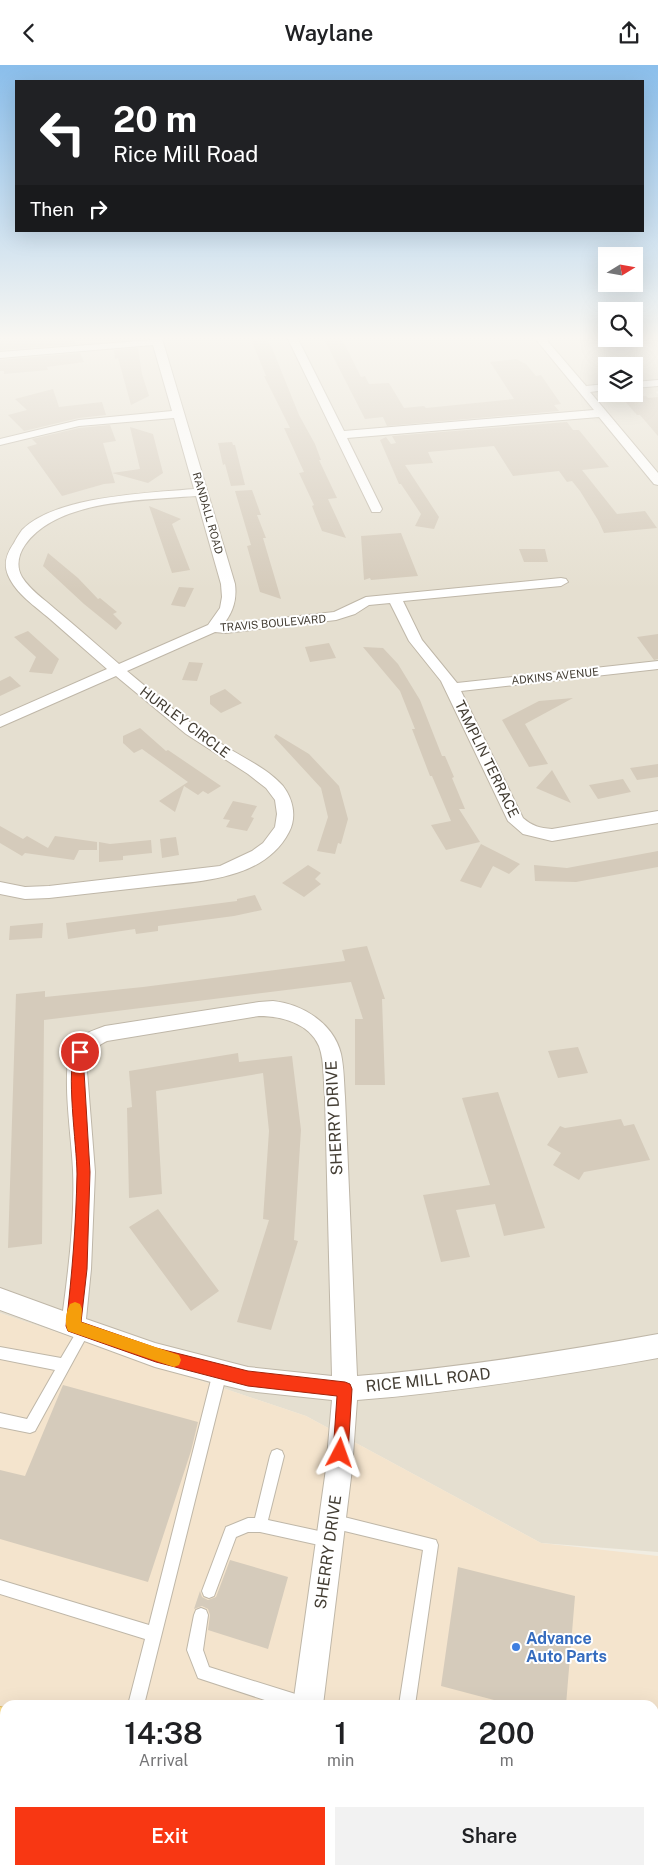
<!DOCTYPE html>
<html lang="en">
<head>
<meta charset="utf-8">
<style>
	body { margin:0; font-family:"Public Sans",sans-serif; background:#f2f2f2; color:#202124; height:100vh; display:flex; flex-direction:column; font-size:19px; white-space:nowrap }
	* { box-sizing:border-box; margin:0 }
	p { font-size:16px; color:#757577 }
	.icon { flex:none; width:28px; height:28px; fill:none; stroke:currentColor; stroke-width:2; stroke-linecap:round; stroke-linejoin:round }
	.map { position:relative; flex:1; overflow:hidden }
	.side { position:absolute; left:0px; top:1635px; width:659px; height:175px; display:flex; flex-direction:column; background:#fff; border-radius:15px 15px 0 0; box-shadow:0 5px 20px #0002 }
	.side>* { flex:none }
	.guide { position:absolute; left:15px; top:15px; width:629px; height:152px; border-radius:0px; box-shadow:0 5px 20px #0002; background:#202124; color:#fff; overflow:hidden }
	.needle { width:32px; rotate:79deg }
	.controls { position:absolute; left:598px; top:182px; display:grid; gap:10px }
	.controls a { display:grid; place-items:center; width:45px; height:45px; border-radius:0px; background:#fff; box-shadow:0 5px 20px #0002; font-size:25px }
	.pin { position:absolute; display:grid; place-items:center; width:42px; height:42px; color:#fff; margin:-21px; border:2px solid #fff; border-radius:50%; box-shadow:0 1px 5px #0007 }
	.me { position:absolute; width:55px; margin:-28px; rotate:4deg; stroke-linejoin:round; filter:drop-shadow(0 0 4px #0008) }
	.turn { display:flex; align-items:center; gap:18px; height:105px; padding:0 15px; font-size:22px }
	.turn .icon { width:65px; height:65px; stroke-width:2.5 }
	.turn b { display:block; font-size:35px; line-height:42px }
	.then { display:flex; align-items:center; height:48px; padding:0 15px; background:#0003; gap:10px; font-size:19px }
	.eta { display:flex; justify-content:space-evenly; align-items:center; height:85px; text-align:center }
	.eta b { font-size:30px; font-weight:600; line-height:35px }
	.action { display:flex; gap:10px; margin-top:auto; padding:10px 15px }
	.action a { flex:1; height:58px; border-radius:0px; background:#f83713; color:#fff; font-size:20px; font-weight:600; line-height:58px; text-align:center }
	.action a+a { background:#f2f2f2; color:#202124 }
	header { display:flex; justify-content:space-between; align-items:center; height:65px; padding:0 15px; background:#fff; font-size:22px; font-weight:600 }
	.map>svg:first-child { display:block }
	.residential { fill:#e5dfd0; fill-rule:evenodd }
	.commercial { fill:#f4e4cd; fill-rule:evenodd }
	.building { fill:#d5cbbb }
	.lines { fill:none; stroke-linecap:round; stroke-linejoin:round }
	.service-casing { stroke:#bfb7a8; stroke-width:2 }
	.minor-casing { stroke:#bfb7a8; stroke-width:2 }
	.primary-casing { stroke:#e2bc60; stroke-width:2 }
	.service { fill:#fff; fill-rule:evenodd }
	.minor { fill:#fff; fill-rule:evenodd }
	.primary { fill:#fddf8f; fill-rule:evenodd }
	.route { fill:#f83713; stroke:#a1240c }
	.slow { fill:#f59e0b }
	.shop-dot { fill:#3f7fe0; stroke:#fff; stroke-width:2 }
	.labels { text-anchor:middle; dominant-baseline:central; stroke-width:4; stroke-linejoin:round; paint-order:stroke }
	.far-street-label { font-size:11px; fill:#433d33; stroke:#fff }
	.street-label { font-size:14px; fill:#433d33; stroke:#fff }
	.near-street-label { font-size:16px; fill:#433d33; stroke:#fff }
	.near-shop-label { font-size:16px; font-weight:bold; fill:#366cbe; stroke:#fff; text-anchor:start }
</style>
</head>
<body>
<header><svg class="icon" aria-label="back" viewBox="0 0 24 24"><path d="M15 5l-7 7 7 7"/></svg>Waylane<svg class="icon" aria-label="share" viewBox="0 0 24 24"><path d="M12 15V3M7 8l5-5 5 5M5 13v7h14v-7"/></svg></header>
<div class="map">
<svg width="658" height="1810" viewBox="0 0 658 1810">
	<rect width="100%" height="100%" fill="#f1ede2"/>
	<path class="residential" d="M0,272H606V274L658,272V326L656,327L658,329V1487L541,1478L306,1351L0,1248ZM606,301H634V329H606Z"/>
	<path class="commercial" d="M0,1248L306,1351L541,1478L658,1491V1810H0ZM5,1640H654V1805H5Z"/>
	<path class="building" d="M47,272H73L76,279L0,285V276Z
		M250,272H265L272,283L299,350L315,379L321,395H319L337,433L328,434L346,473L322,466L312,441L314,440L299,408L304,407L284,363H290L264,311H266Z
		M323,272H341L361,312L365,311L369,319L389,318L404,343L424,341L426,343L514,334L490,297L516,294L526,299L536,311L541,310L561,339L554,340L559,346L387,361L383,352L365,354Z
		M138,283L142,309L149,331L131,340L118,293L115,294L114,285Z
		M80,288L84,297L47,302L48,305L4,309V306H0V295Z
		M53,324L59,342L102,337L106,350L79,353L24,366L8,350L27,345L15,334Z
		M646,331L648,333L658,332V371L640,350H637L622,333Z
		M567,357L573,365H579L609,402L582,405L617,449L645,446L657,463L604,468L598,455L580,426L572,416L567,417L559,406L513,411L494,381L428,387L433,398L405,400L439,452L434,464L415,461L421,449L401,419H399L380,375L386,372L391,379L396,378L392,371Z
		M110,360L116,376L103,378L115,418L104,419L62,431L27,382L37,379L32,374L79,363Z
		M130,362L153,369L163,408L148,418L112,408L140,404Z
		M232,377L233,380H235L245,420L231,421L225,399L223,400L218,378Z
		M252,425L261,450H257L266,473H263L281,534L260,527L247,481L251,480L235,426Z
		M149,441L181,454L172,459L190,505L172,508Z
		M401,468L418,511L371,515L370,513L364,515L361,471Z
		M519,484H545L548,497H524Z
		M48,488L78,513L98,534L100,533L117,547L113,549L122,558L116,565L84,539L43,501Z
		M179,522L194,523L185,542L171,540Z
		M28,566L59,594L52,609L29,607L36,592L14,572Z
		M658,569V594L654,595L637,572Z
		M329,578L336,593L310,597L305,582Z
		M363,582L383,583L398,599L420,635L442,691H445L454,712L452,713L465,744H459L480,777L446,785L431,760L451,756L432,711H430L412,664H415L400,626Z
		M189,597L203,598L197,616L182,615Z
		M10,611L21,621L0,631V616Z
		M225,624L242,638L221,648L210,639V631Z
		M573,633L525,659L548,699L529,702L502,655L539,636Z
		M140,663L166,686L168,685L221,721L208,729L203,726L198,730L184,721L175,747L159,736L188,717L142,684L134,688L123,678V671Z
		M276,669L309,689L339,721L348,754L341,779L338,778L335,789L317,786L328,752L321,723L274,672Z
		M658,699V712L637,715L630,703Z
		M552,705L571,738L536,723Z
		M623,714L631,727L598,734L589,720Z
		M233,736L257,741L251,752L254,753L247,766L226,762L230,755L223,754Z
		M0,761L23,774L27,771L48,783L55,771L97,777V785H79L74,795L25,788L22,791L0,778Z
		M176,772L179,790L162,793L160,774Z
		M151,775L152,788L123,791V795L99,797V777L110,779Z
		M481,779L520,799L509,809L493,801L481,823L460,816Z
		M658,786V802L576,817L535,816L534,800L567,803Z
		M308,800L321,808L315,814L321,819L304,832L282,818Z
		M255,830L262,845L234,851L158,861V866L136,869L135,864L68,874L66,858L237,836V834Z
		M43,858L42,873L9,875L10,861Z
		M367,881L385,934H382L385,1020H355V954H363L351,917L44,955L42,1179L8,1183L16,929L45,926V932L143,922L345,896L342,885Z
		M578,982L588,1008L558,1013L548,986Z
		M238,988L239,997L292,991L301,1065L294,1175L298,1176L271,1265L237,1257L269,1155L263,1154L269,1066L263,1008L156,1026L162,1129L129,1133L127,1043L132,1042L129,1006Z
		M498,1027L545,1163L504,1171L495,1139L456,1145L470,1192L441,1197L423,1130L490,1120L462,1033Z
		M621,1054L624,1061L634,1059L650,1095L584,1107L579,1115L553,1100L561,1088L547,1080L560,1061L565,1063Z
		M158,1144L219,1226L191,1246L129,1162Z
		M63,1320L198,1357L191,1386L148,1517L0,1474V1405L25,1411Z
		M230,1495L288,1512L268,1584L208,1565L210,1550L208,1544L202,1541L194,1544L200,1526L202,1532L208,1535L216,1532Z
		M458,1502L575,1531L566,1640H513L441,1621Z"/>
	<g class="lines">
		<defs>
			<path id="service" d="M84,1259L88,1261L90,1265L88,1269L35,1366L30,1368L0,1362V1348L27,1354L55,1305L0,1294V1282L61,1293L80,1261Z
				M220,1301L225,1302L227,1307L144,1640H128L145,1574L0,1529V1515L149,1560L213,1307L215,1302Z
				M277,1384L282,1386L284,1391L268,1455L328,1468L333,1470L335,1475L333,1480L328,1482L260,1467H248L236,1472L214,1531L209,1533L204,1531L202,1526L226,1462L248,1453H255L270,1391L272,1386Z
				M332,1449L436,1475L438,1480L415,1640H399L423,1485L332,1463L327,1461L325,1456L327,1451Z
				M201,1543L206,1545L208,1550L203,1585L209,1602L305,1632L310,1635L313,1640H280L198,1613L187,1585L194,1550L196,1545Z
				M488,1805H504V1810H488Z"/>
			<path id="minor" d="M151,272H161L163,277L235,519C237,535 233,547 223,560L334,547L366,532L561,513L566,514L568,517L561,521L403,536L422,575L457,618L658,596V604L461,626L523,753C532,761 540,763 552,764L658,746V758L552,776L523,769L508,756L441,616L409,576L390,538L369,540L355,549L336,555L225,568L215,567L127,606C157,631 187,657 220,678C241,692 266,702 283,721C293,734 297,752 289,767C263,817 196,816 147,822C114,826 82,829 49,833L25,834L0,829V817L25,822L49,821L220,801L252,786L263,778L275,762L277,749L275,735L266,723L248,709L186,669L116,611L0,662V651L107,604C88,587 69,571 50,554C35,541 16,529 8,510C3,498 7,488 14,478C16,474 19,469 22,465C55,431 149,428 194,424L174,353L79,361L0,380V374L79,355L172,346L153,280L0,293V287L152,275ZM196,431L221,519L222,532L220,543L208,560L119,599C98,581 77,562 55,544C44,534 30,525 22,512C16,502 18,490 25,480C57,434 146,435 196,431Z
				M287,272H297L344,366L594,345L534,272H544L586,321L606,319V325L590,327L658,408V420L654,419L599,352L347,373L382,444L380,447H372Z
				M658,315V321L634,323V317Z
				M273,936C303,939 334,959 341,989C344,1003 344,1018 345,1032L357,1311C458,1303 558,1287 658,1269V1293C558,1311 458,1327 357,1335L352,1404L323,1640H293L326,1404L332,1335L248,1326L211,1317L155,1302L0,1245V1223L63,1246C69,1200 75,1151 73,1105C72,1075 62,1014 70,987C75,971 91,966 105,961L259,937ZM259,951C281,951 309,958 319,981C325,997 323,1016 325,1032L332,1311L248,1302L155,1278L86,1254L91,1204L95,1107L87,1006C89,990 92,983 107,976Z
				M242,1805H274L272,1810H240Z"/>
			<path id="primary" d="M0,1642L5,1643V1687L0,1686Z
				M405,1805H466L468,1810H407Z"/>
		</defs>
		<use href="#service" class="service-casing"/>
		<use href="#minor" class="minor-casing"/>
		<use href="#primary" class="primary-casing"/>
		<use href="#service" class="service"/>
		<use href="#minor" class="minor"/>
		<use href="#primary" class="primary"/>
	</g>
	<linearGradient id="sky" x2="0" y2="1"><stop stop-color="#8abeeb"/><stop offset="0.52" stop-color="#f9f7f2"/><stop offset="1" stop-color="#f9f7f2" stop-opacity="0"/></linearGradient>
	<rect width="658" height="525" fill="url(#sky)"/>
	<path class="route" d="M80,982L85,983L86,987L84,1006L90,1107L87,1204L81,1257L156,1283L248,1306L345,1317L350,1319L352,1324L348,1388L346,1394L340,1396L335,1394L333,1388L337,1331L248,1321L156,1297L68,1266L66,1261C72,1210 76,1160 77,1109C77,1080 65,1005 76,983Z"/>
	<path class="slow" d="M75,1237L80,1239L82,1244L81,1257L179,1290L181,1295L179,1300L174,1302L68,1266C64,1258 66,1247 70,1239Z"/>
	<circle class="shop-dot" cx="516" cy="1582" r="5"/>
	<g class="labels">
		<g class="far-street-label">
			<text transform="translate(208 448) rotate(74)">RANDALL ROAD</text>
			<text transform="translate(273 558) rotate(-5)">TRAVIS BOULEVARD</text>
			<text transform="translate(555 611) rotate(-6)">ADKINS AVENUE</text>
		</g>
		<g class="street-label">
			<text transform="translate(185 657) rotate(37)">HURLEY CIRCLE</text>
			<text transform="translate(487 694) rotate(64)">TAMPLIN TERRACE</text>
		</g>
		<g class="near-street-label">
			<text transform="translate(334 1053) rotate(-93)">SHERRY DRIVE</text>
			<text transform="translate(428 1315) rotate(-6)">RICE MILL ROAD</text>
			<text transform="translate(328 1487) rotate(-82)">SHERRY DRIVE</text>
		</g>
		<g class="near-shop-label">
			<text x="526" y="1573">Advance<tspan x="526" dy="18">Auto Parts</tspan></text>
		</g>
	</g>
</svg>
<div class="controls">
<a><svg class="needle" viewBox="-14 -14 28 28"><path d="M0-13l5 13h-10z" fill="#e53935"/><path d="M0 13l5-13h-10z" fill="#757577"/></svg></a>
<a><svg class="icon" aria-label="search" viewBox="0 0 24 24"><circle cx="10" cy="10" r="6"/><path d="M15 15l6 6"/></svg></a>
<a><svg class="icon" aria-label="layers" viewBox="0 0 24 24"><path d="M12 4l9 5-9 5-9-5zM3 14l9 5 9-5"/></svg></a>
</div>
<div class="pin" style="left:80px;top:987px;background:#d93025"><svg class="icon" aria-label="arrive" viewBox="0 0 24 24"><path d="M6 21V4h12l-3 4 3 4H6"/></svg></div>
<svg class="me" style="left:340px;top:1388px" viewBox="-20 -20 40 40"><path d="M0-17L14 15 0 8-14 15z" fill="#f83713" stroke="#fff" stroke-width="4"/></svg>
<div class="guide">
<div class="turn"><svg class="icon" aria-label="left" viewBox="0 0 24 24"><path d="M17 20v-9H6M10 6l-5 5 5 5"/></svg><div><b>20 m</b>Rice Mill Road</div></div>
<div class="then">Then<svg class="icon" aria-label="right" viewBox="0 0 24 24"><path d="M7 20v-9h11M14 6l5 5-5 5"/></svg></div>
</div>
<section class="side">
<div class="eta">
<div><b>14:38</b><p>Arrival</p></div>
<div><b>1</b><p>min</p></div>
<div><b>200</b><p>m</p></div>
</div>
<div class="action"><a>Exit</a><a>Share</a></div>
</section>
</div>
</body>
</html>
